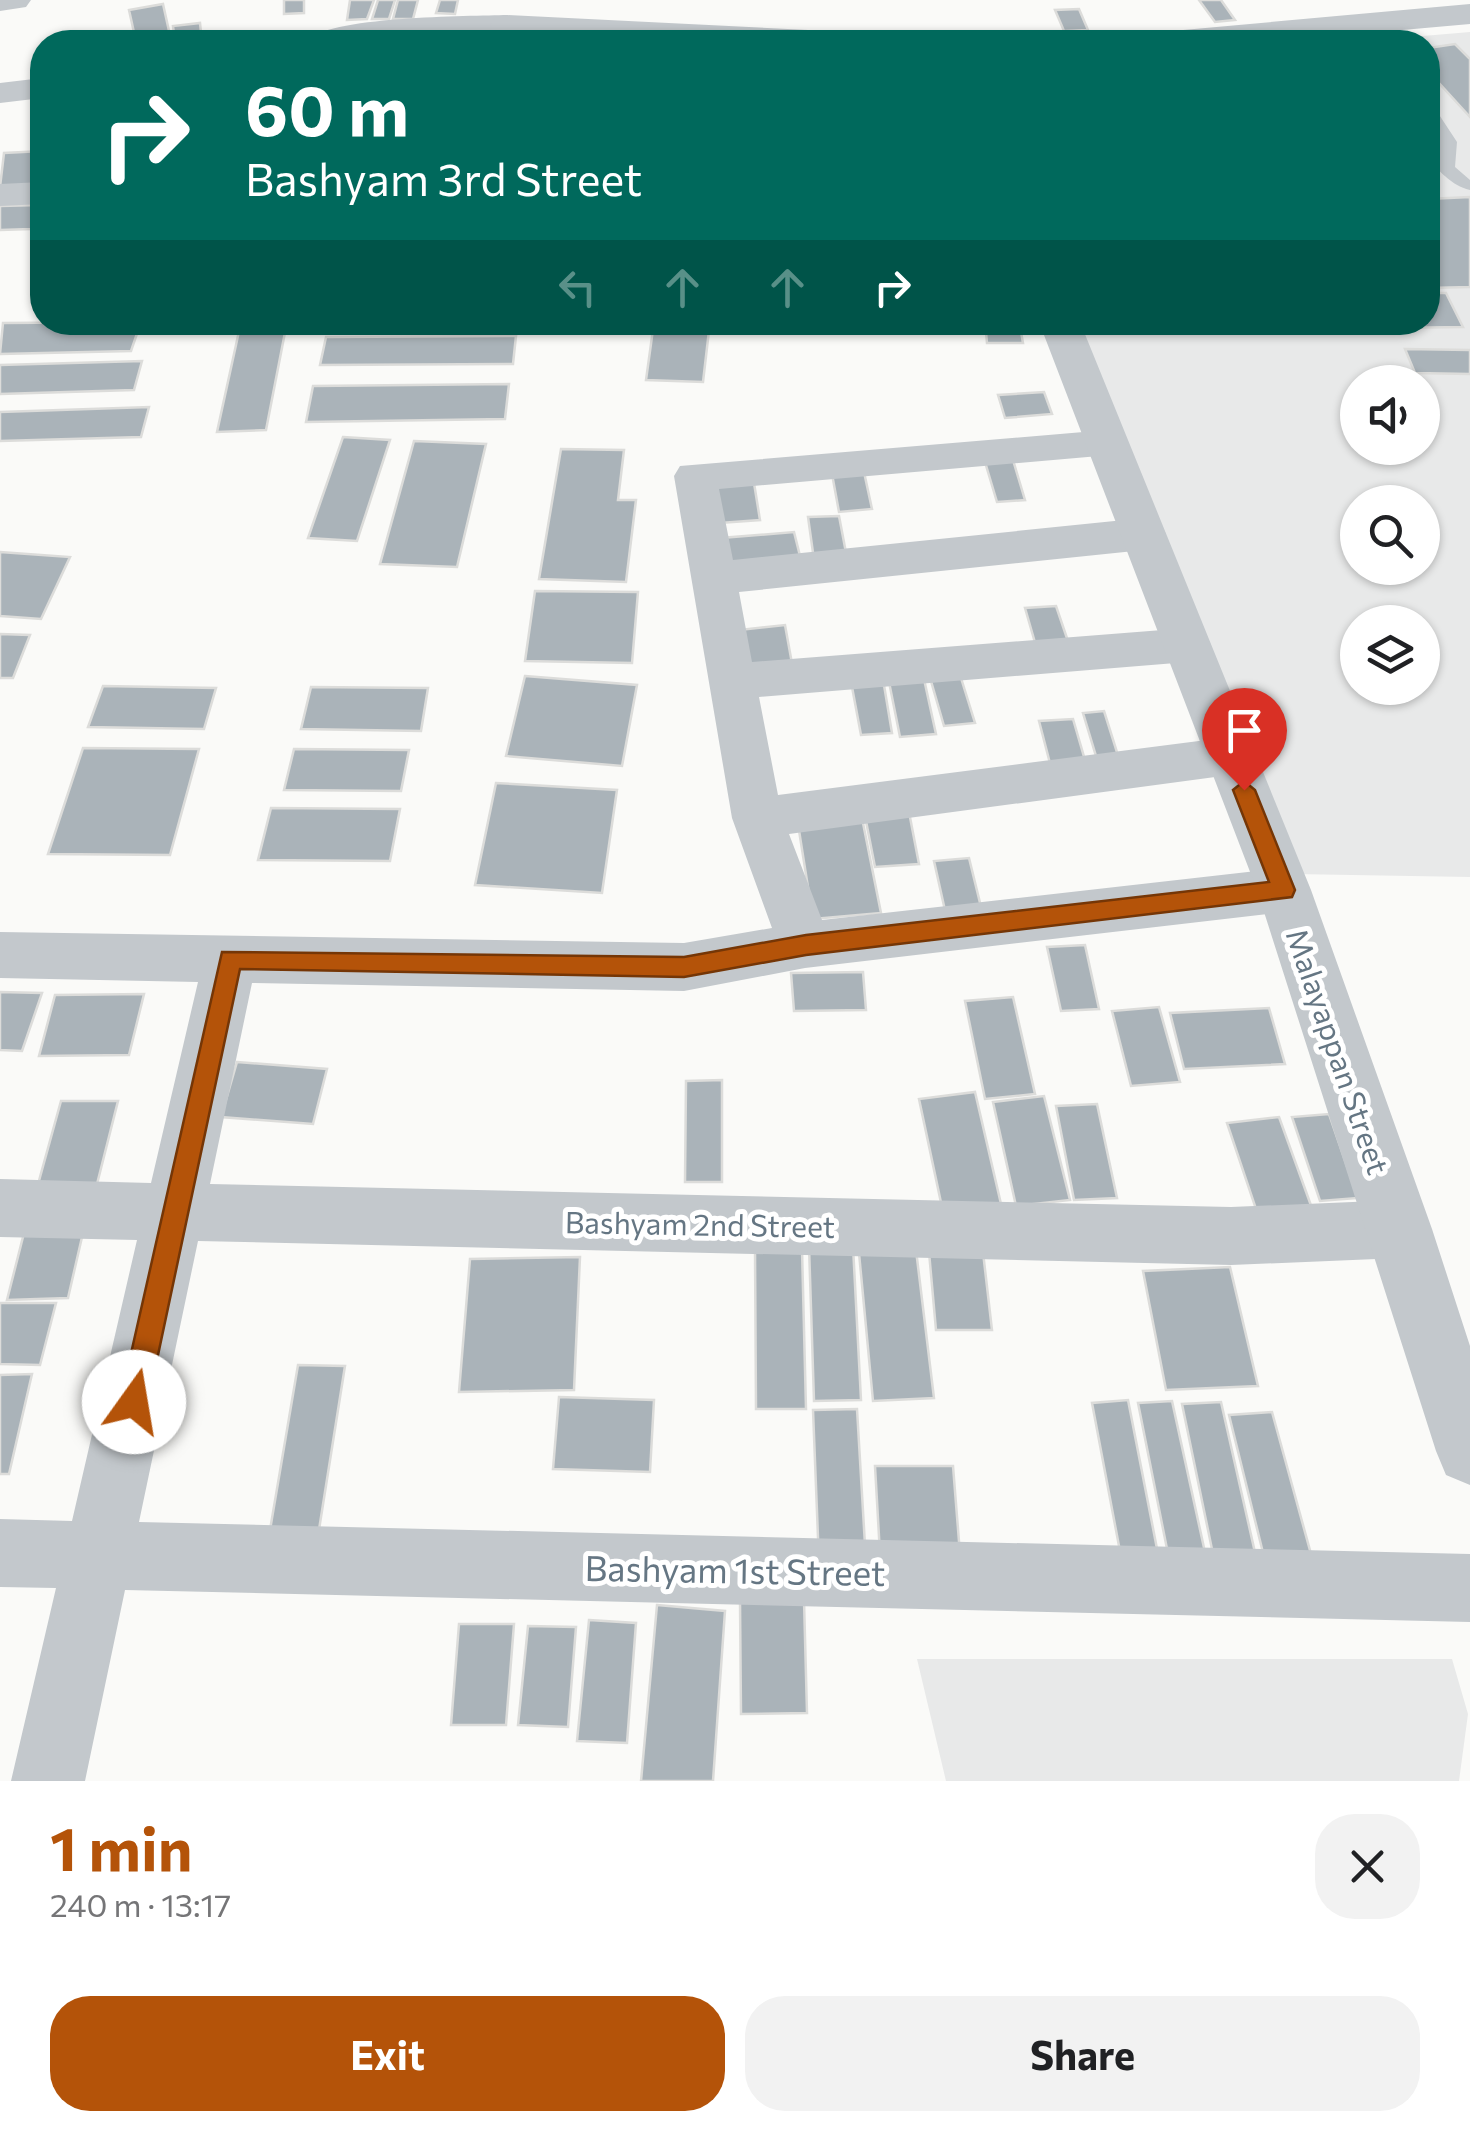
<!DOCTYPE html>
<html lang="en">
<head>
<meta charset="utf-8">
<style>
	body { margin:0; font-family:Commissioner,sans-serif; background:#f2f2f2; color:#202124; height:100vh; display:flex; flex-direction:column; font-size:38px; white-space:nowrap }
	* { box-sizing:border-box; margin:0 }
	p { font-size:32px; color:#757577 }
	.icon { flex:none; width:55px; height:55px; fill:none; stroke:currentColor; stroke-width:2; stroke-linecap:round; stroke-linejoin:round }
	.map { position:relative; height:1781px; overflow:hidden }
	.side { display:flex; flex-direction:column; background:#fff; flex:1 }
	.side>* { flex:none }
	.guide { position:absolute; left:30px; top:30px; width:1410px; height:305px; border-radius:40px; box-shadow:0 2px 8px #0004; background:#00695c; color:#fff; overflow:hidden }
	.tools { position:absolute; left:1340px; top:365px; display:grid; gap:20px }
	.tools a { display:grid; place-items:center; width:100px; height:100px; border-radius:50%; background:#fff; box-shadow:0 2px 8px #0004; font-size:50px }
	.pin { position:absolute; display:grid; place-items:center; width:85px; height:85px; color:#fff; margin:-102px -42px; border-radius:50% 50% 50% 0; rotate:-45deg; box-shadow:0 0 10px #0007 }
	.pin .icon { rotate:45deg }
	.me { position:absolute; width:110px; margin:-55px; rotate:13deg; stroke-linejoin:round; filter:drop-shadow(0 0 8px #0008) }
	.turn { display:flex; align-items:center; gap:35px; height:210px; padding:0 50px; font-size:45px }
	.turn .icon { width:130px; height:130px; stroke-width:2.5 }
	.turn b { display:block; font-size:70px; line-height:85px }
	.lanes { display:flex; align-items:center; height:95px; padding:0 50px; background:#0003; justify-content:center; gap:50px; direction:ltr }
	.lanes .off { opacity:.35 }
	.round { display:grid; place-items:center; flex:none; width:105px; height:105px; border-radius:40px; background:#f2f2f2 }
	.head { display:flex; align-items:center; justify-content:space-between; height:170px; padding:0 50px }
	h1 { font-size:60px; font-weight:700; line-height:75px; color:#b45309 }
	.cta { display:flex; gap:20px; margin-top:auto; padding:20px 50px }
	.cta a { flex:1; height:115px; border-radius:40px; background:#b45309; color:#fff; font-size:40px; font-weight:700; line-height:115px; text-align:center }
	.cta a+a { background:#f2f2f2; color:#202124 }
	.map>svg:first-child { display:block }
	.built { fill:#e8e9e9; fill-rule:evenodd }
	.building { fill:#aab3b9; stroke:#dcdcda; stroke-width:2.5 }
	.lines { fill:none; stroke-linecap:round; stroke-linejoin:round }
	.service { fill:#c3c8cc; fill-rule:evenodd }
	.minor { fill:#c3c8cc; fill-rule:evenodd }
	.tertiary { fill:#c3c8cc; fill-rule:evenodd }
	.route { fill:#b45309; stroke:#753606; stroke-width:2.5 }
	.labels { text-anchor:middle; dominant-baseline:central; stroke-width:10; stroke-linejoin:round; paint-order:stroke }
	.street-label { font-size:30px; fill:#657683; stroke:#fff }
	.near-street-label { font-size:35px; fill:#657683; stroke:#fff }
</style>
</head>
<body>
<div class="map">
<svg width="1470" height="1781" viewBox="0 0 1470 1781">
	<rect width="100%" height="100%" fill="#fafaf8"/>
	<path class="built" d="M1470,32V877L1293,874L1072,323L1428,322V42H1352ZM1358,382H1422V448H1358ZM1358,502H1422V568H1358ZM1358,622H1422V688H1358Z
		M917,1659H1452L1468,1714L1459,1781H946Z"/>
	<path class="building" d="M284,0H304V13L284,14Z
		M350,0H374L367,19L347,20Z
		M378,0H395L389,19H372Z
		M398,0H418L413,19H393Z
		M440,0H458L455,14L436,13Z
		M1199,0H1221L1235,20L1215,22Z
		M163,4L169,31L135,37L129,10Z
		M1079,9L1088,30L1064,31L1055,10Z
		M200,23L202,42H175L173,26Z
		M165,33L166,42H132L131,38Z
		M1455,44L1470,59V117L1428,71V48Z
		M42,151V185L0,187L4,153Z
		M1470,197V287L1428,288V199Z
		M40,205L31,229L0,230V206Z
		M1428,293H1446L1463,327L1317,329L1314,322H1428Z
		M141,322L131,351L0,354L3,323Z
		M241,322H287L266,430L217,432Z
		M654,322H710L703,382L646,380Z
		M958,322H1033L1035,330L960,333Z
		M986,332H1021L1023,343H987Z
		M516,336L513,364L320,365L326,337Z
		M1405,349L1470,350V374L1415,373Z
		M142,361L134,390L0,394V365Z
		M509,384L505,419L306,422L313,386Z
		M1044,392L1052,414L1005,418L998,395Z
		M149,407L141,437L0,441V412Z
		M343,437L390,440L357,541L308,538Z
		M414,441L486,444L457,567L380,564Z
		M561,449L624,450L618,500H636L626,582L539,579Z
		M1013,460L1025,500L997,502L985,462Z
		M864,472L872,509L839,512L832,474Z
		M754,483L760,520L720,523L715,486Z
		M839,516L847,558L814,560L808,517Z
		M794,532L801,560L725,567L721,538Z
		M0,552L70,557L41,619L0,616Z
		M535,591L638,592L632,663L525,661Z
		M1056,606L1071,650L1038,653L1025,608Z
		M785,625L793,669L746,673L739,630Z
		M0,634L30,635L13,678H0Z
		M525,676L637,685L622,766L506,756Z
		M961,678L975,723L944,726L931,681Z
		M924,679L936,734L900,737L889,682Z
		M884,685L892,733L861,735L852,687Z
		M103,686L216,688L204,729L88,727Z
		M311,687L428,688L421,731L301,729Z
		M1104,711L1121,765L1099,766L1083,713Z
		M1073,719L1087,767L1052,771L1039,721Z
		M83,748L199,749L170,855L48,854Z
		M294,749L409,750L401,791L284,790Z
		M496,783L617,790L602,893L475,885Z
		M271,808L400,809L390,861L258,860Z
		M909,812L919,864L875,867L865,816Z
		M862,818L881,913L813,919L798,824Z
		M969,858L982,911L946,915L934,861Z
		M1085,945L1099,1009L1061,1011L1047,947Z
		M863,972L866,1010L794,1011L791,973Z
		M0,992L42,993L22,1051L0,1050Z
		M144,994L129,1055L39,1056L55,995Z
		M1013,997L1035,1094L985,1099L965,1001Z
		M1159,1007L1180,1082L1131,1086L1112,1011Z
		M1269,1008L1285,1064L1184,1069L1170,1013Z
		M237,1062L327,1069L313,1124L221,1117Z
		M722,1080V1182H685L686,1081Z
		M975,1092L1001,1204L943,1212L919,1099Z
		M1044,1096L1070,1200L1016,1206L993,1102Z
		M61,1101H118L96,1188H37Z
		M1097,1104L1117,1198L1074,1200L1056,1106Z
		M1329,1114L1358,1198L1320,1201L1292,1117Z
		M1279,1117L1313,1211L1259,1218L1227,1123Z
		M85,1224L68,1298L7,1300L26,1225Z
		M809,1246H853L861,1400L814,1401Z
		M755,1249H802L806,1409H756Z
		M916,1250L934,1398L873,1401L859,1253Z
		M929,1252H983L992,1330H936Z
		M580,1257L574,1390L459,1392L470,1259Z
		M1230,1267L1258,1386L1166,1390L1143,1271Z
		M0,1303H56L40,1365L0,1364Z
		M298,1365L345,1366L318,1536H269Z
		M32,1374L9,1474H0V1375Z
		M559,1397L654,1400L650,1472L553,1469Z
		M1128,1400L1159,1559L1122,1562L1092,1403Z
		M1172,1401L1206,1557L1169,1559L1138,1403Z
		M1221,1402L1256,1557L1214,1559L1182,1404Z
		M857,1409L866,1562L819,1563L813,1410Z
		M1272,1412L1314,1565L1267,1569L1229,1415Z
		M875,1466H953L960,1554H880Z
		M804,1600L807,1713L741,1714L740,1601Z
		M657,1605L725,1611L713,1781H641Z
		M589,1620L636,1623L627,1743L577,1741Z
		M459,1624H514L506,1725H451Z
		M528,1626L576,1627L568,1727L518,1725Z"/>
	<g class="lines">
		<path class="service" d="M1370,19L1375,21L1389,42H1375L1362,24Z
			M1428,105L1434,107L1457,142L1455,167L1470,180V190C1450,185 1444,173 1428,162V150L1440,155C1441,136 1427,125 1428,105Z"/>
		<path class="minor" d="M0,0H31L26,7L0,11Z
			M507,15L523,25L521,42H489L490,35L306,42C323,16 472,16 507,15Z
			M42,78V98L0,103V83Z
			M42,182V204L0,206V184Z
			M1107,430L1122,434L1128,444L1122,454L719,489L733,560L1144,518L1160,523L1166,534L1160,545L1144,550L739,592L752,662L1188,628L1205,633L1211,645L1205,657L1188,662L759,697L778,795L1230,737L1247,742L1255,756L1247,770L1230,775L789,834L822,920L1284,868L1303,874L1310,890L1303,906L1284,912L805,968L684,991L252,983L210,1184L1231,1207L1400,1200L1421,1208L1430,1229L1421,1250L1400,1258L1231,1265L198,1241L139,1522L1470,1554V1622L125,1590L85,1781H11L56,1588L0,1587V1519L72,1521L137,1240L0,1237V1179L151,1183L198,982L0,978V932L684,943L772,928L732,818L674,476L680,466Z"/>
		<path class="tertiary" d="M1470,4V24L1267,42H1144L1149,35L1161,32Z
			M507,15L849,32L861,35L866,42H655L495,32L490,25L495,18Z
			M1039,322H1080L1311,890L1432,1229L1470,1346V1485L1446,1475L1436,1451L1257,890Z"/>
	</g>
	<path class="route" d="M1244,781L1255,790L1295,890L1292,897L806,955L684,977L240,969L148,1402L144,1411L134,1415L124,1411L120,1402L222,952L684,957L806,935L1269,882L1233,790Z"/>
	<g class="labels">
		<g class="street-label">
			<text transform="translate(1339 1051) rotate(71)">Malayappan Street</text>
			<text transform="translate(700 1223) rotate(1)">Bashyam 2nd Street</text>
		</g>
		<g class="near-street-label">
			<text transform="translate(735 1569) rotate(1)">Bashyam 1st Street</text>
		</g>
	</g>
</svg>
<div class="tools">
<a><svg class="icon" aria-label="sound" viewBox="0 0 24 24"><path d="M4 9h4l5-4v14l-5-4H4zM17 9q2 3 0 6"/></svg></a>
<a><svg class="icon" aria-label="search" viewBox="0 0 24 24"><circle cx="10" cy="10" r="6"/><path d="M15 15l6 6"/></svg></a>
<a><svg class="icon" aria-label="layers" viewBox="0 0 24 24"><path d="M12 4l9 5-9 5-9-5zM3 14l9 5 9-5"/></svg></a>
</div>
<div class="pin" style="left:1244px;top:790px;background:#d93025"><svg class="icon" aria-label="arrive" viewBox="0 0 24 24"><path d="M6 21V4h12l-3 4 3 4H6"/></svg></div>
<svg class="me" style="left:134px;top:1402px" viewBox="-20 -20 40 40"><circle r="19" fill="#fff"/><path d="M0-13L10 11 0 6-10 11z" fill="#b45309"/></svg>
<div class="guide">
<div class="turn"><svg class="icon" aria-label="right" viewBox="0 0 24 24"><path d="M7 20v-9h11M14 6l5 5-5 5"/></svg><div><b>60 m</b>Bashyam 3rd Street</div></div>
<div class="lanes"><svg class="icon off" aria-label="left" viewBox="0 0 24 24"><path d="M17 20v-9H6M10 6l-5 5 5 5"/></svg><svg class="icon off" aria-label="ahead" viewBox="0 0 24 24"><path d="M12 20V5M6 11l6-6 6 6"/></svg><svg class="icon off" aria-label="ahead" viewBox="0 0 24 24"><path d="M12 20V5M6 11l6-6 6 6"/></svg><svg class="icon" aria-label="right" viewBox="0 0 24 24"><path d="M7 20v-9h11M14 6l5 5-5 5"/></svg></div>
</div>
</div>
<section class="side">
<div class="head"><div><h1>1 min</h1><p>240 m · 13:17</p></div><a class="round"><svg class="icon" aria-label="close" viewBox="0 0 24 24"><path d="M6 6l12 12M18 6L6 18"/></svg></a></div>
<div class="cta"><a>Exit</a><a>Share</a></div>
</section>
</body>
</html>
